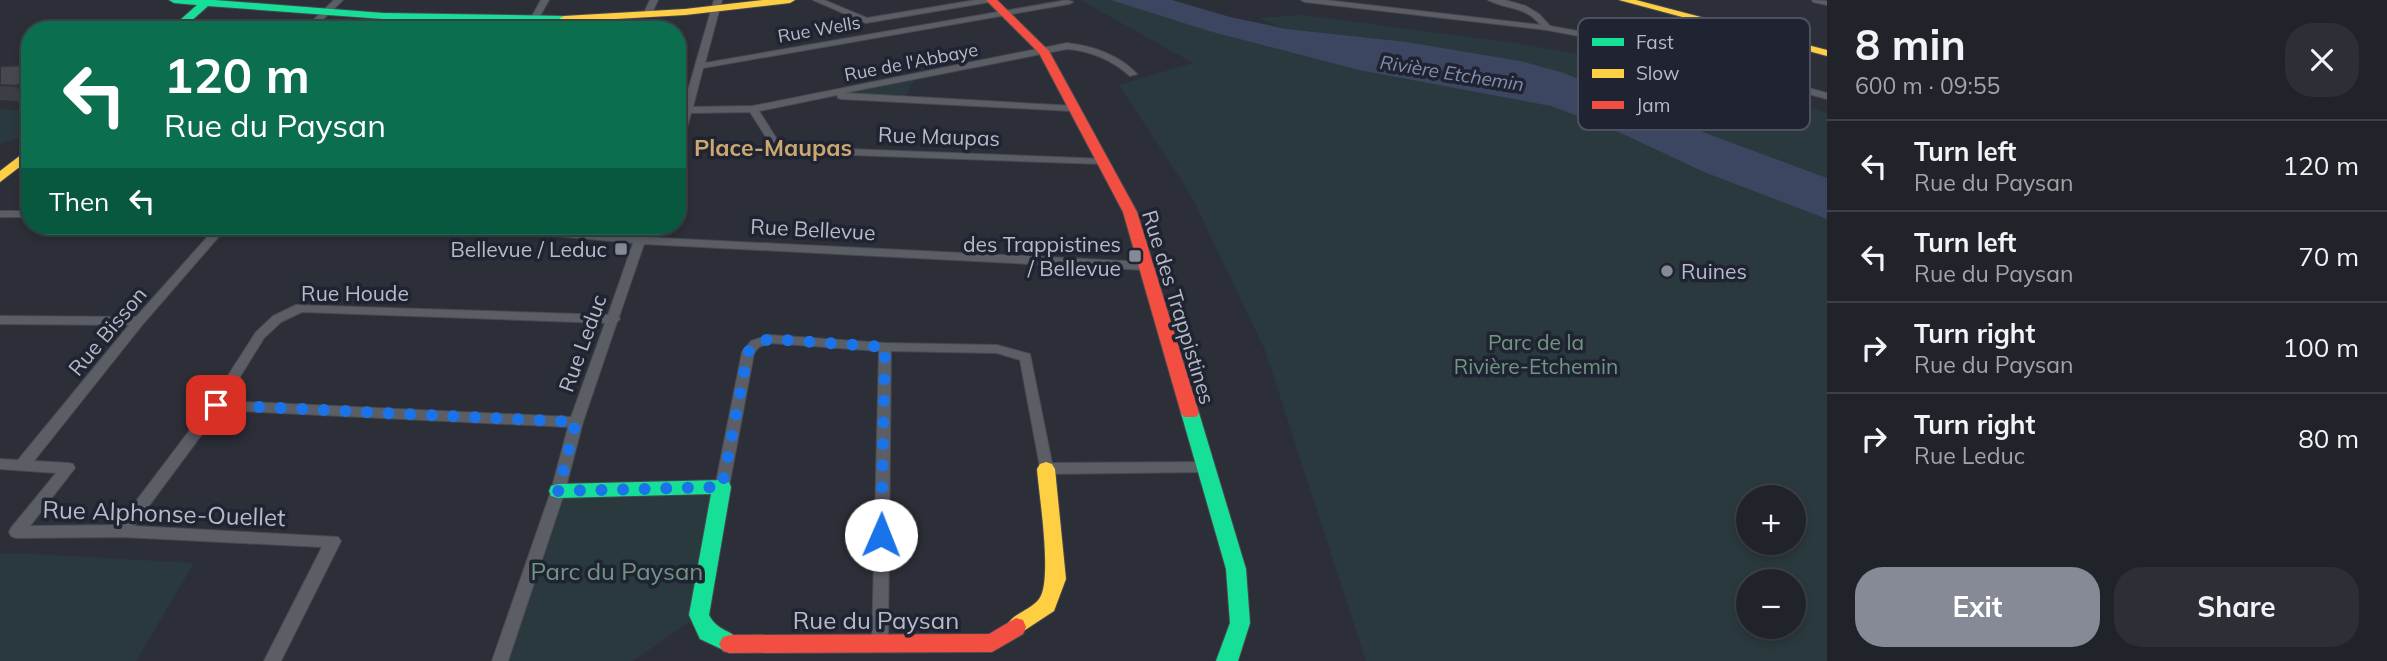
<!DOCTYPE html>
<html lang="en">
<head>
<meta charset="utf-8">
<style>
	body { margin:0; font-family:Mulish,sans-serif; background:#2d2f36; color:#f1f3f6; height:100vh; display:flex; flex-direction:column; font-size:26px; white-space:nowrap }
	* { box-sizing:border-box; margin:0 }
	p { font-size:23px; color:#a2a4a8 }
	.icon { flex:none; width:38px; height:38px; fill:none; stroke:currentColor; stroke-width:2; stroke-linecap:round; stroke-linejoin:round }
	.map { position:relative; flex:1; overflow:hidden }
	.sheet { display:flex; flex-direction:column; background:#21232a; width:560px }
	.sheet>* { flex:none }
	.top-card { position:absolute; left:21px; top:21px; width:665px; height:214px; border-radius:28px; box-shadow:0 4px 10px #0003,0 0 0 2px #3e4047; background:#0b6e4f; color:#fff; overflow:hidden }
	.tools { position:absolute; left:1736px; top:485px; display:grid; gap:14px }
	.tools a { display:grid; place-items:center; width:70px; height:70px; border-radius:50%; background:#21232a; box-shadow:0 4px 10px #0003,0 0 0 2px #3e4047; font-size:35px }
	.pin { position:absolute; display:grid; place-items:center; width:60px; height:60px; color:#fff; margin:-30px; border-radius:14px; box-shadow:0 4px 10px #0006 }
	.me { position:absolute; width:77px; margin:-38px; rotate:1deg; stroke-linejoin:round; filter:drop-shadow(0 0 5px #0008) }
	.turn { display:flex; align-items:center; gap:24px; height:147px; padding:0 28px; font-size:32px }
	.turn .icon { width:91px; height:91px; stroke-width:2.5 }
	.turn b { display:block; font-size:49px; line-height:60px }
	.then { display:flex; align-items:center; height:66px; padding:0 28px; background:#0003; gap:14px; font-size:26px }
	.round { display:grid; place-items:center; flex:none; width:74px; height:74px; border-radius:28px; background:#2d2f36 }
	.overview { display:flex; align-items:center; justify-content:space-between; height:119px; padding:0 28px }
	h1 { font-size:42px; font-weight:700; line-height:52px }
	.cta { display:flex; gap:14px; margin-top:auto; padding:14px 28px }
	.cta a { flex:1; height:80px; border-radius:28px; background:#868a96; color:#fff; font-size:28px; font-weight:700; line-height:80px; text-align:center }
	.cta a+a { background:#2d2f36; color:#f1f3f6 }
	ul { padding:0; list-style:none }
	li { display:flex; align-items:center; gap:21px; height:91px; padding:0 28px; border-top:2px solid #3e4047 }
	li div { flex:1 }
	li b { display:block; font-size:26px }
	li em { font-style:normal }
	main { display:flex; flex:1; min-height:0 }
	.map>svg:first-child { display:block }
	.green { fill:#2a393e; fill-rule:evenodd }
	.water { fill:#3d4660 }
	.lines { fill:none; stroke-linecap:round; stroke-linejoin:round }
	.street-casing { stroke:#484a51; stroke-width:2 }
	.fast-casing { stroke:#484a51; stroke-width:2 }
	.slow-casing { stroke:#484a51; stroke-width:2 }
	.jam-casing { stroke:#484a51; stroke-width:2 }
	.street { fill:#5c5e66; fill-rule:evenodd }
	.fast { fill:#16e098; fill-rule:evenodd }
	.slow { fill:#ffcf43; fill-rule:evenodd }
	.jam { fill:#f24e42; fill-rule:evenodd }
	.wall { fill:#3c3e45 }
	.shaded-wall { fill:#313238 }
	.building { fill:#464850; stroke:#313238; stroke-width:2 }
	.route { stroke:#1a73e8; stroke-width:12; stroke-dasharray:0 21.6 }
	.poi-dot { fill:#868a96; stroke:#202432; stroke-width:2.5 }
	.labels { text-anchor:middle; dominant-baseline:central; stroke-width:7; stroke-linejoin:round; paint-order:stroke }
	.far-street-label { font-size:18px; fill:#b7bbc8; stroke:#202432 }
	.far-water-label { font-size:19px; font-style:italic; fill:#828dac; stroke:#202432 }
	.street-label { font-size:21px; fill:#b7bbc8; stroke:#202432 }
	.poi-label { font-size:21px; fill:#b7bbc8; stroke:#202432; text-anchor:end }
	.park-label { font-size:21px; fill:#719680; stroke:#202432 }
	.neighbourhood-label { font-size:23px; font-weight:bold; fill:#cba86f; stroke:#202432 }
	.near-street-label { font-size:24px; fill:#b7bbc8; stroke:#202432 }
	.near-park-label { font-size:24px; fill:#719680; stroke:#202432 }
	.key { fill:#202432; stroke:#4d515f; stroke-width:2 }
	.key-label { font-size:19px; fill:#b7bbc8 }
</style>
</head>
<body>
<main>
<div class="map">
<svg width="1827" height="661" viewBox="0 0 1827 661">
	<rect width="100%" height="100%" fill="#2c2f38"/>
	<path class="green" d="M1080,0H1148L1491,75L1827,198V661H1366L1265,350L1191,195L1119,85L1193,63ZM1748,497H1794V542H1748ZM1748,581H1794V626H1748Z
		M1301,15L1515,43L1714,78L1827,113V178L1711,135L1635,101L1520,61L1407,42L1287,29L1258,18Z
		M916,77L904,99L823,95Z
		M0,109L30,111V134L0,144Z
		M722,487L699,615L633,661H500L558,491Z
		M0,554L14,553L194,563L136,661H0Z"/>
	<path class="water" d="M1111,0H1172L1230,17L1287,29L1407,42L1520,61L1564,73L1711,135L1827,178V219L1704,172L1610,128L1551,106L1359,70L1209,31Z"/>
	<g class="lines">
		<defs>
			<path id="street" d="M334,0H343L312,30H303Z
				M541,0H549L532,30H524Z
				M650,0H658L650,17H644L643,15Z
				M714,0H722L705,63L1067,0L1073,2L1069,4L703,68L693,107L753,106L1067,43C1093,46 1119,55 1137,74L1130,76C1112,60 1091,51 1067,49L844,93L1075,106L1077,108L1072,111L841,99L838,98L837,95L759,111L778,141L796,147L1106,159V163L1102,164L795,153L771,145L750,112L691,113L682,146L677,149V128Z
				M813,0H824L867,18L976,0H994L990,2L866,23Z
				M1301,0H1325L1541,25C1524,5 1507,10 1488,0H1505L1526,6L1539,14L1550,26L1638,42L1827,93V99L1637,47L1547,30L1305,2Z
				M1812,0L1827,1V5L1813,2Z
				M0,211H30V217H0Z
				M217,226H228L143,324L34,461L68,463L73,464L75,468L30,526L118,525L211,402L256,332L273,316L296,305L608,315L633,243L478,229L473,226H513L640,237L1146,262L1152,266L1146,270L644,244L619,317L620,319L617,322L583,422L565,491L508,661H492L551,491L568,427L220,410L134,526L338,537L341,541L281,661H264L322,547L122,537L16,538L11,536L9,532L11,528L56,473L0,469V459L18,460L129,325L0,324V316L136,317ZM302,312L605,323L571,417L225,401L264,338L281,322Z
				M769,335L885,343L997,345L1030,354L1052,463L1204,462L1209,463L1211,467L1209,471L1204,472L1046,474L1041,473L1020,360L997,353L891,351L888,642L886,647L880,649L874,647L872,642L879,351L770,343L759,347L754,353L729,487L727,491L722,493L717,491L715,487L742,352L751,341Z"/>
			<path id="fast" d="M169,0H214L383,13L564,16L569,19L564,22L383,19L208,6L181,30H169L197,5L174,3Z
				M1190,407L1196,409L1199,413L1246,569L1250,623L1238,661H1216L1230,623L1226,569L1181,413L1184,409Z
				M722,480L729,482L731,487L709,615C718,633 734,629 741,644L737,651L730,653L700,639L689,615L711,494L558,498L551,496L549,491L551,486L558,484Z"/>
			<path id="slow" d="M763,0H795L790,3L685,15L564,22L559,19L564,16L685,9Z
				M1619,0H1636L1827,50V56Z
				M30,148V159L0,182V171Z
				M1046,462L1052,464L1055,469L1066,579L1054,611L1016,636L1009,634L1006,627C1012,613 1030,611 1039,599C1053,581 1039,495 1037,469L1040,464Z"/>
			<path id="jam" d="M986,0H997L1049,51L1137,212L1199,413L1196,417H1184L1181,413L1123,212L1039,53Z
				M1016,618L1023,620L1026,627L1023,634L992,652L730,653L723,651L719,644L723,637L730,635L989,634Z"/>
		</defs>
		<use href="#street" class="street-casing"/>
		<use href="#fast" class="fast-casing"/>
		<use href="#slow" class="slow-casing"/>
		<use href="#jam" class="jam-casing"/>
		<use href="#street" class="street"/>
		<use href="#fast" class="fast"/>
		<use href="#slow" class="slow"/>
		<use href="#jam" class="jam"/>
	</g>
	<path class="wall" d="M30,65V100L26,102L0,100V66Z"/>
	<path class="shaded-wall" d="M30,78V100L26,102L16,86Z"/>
	<path class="building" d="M30,65V78L16,86L0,85V66Z"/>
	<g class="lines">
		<path class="route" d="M216,405L576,422L558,491L722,487L748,352L755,344L769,339L885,347L881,535"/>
	</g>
	<g class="poi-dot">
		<rect x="614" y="242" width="14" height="14" rx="3.5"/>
		<rect x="1128" y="249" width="14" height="14" rx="3.5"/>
		<circle cx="1667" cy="271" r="7"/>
	</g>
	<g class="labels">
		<g class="far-street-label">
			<text transform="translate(819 29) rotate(-10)">Rue Wells</text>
			<text transform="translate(911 62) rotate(-11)">Rue de l'Abbaye</text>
		</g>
		<g class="far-water-label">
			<text transform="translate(1452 73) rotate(9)">Rivière Etchemin</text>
		</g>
		<g class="street-label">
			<text transform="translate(939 136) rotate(2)">Rue Maupas</text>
			<text transform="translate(813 229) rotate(3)">Rue Bellevue</text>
			<text x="355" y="293">Rue Houde</text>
			<text transform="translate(1179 307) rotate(73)">Rue des Trappistines</text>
			<text transform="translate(107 331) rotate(-50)">Rue Bisson</text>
			<text transform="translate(582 343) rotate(-70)">Rue Leduc</text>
		</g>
		<g class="poi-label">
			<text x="1121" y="244">des Trappistines<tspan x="1121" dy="24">/ Bellevue</tspan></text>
			<text x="607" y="249">Bellevue / Leduc</text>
			<text x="1681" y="271" text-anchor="start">Ruines</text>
		</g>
		<g class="park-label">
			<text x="1536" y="342">Parc de la<tspan x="1536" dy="24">Rivière-Etchemin</tspan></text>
		</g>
		<g class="neighbourhood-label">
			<text x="773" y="147">Place-Maupas</text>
		</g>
		<g class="near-street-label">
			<text transform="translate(164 513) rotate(2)">Rue Alphonse-Ouellet</text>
			<text x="876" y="620">Rue du Paysan</text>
		</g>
		<g class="near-park-label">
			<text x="617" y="571">Parc du Paysan</text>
		</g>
	</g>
	<rect x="1578" y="18" width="232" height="112" rx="10" class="key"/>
	<rect x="1592" y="38" width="32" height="8" fill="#16e098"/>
	<rect x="1592" y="69" width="32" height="9" fill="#ffcf43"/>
	<rect x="1592" y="101" width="32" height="8" fill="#f24e42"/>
	<g class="key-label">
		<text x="1636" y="49">Fast</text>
		<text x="1636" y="80">Slow</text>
		<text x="1636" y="112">Jam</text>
	</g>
</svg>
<div class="tools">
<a>+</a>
<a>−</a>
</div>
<div class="pin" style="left:216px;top:405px;background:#d93025"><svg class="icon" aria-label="arrive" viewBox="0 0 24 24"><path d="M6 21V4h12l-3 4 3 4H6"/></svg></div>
<svg class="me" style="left:881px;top:535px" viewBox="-20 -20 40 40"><circle r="19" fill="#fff"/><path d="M0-13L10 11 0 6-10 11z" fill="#1a73e8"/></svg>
<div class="top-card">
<div class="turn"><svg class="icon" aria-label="left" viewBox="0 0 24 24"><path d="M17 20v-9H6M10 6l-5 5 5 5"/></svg><div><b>120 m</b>Rue du Paysan</div></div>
<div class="then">Then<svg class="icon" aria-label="left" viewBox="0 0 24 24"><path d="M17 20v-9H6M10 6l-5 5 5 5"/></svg></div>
</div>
</div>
<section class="sheet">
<div class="overview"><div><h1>8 min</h1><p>600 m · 09:55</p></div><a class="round"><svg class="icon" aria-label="close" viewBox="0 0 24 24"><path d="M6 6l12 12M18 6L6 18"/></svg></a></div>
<ul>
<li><svg class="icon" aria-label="left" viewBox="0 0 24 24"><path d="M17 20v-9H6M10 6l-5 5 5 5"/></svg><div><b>Turn left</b><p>Rue du Paysan</p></div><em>120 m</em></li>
<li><svg class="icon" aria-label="left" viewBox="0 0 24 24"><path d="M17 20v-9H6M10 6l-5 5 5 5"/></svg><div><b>Turn left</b><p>Rue du Paysan</p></div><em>70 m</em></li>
<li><svg class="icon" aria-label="right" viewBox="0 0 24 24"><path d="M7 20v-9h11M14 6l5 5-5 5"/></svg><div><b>Turn right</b><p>Rue du Paysan</p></div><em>100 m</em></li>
<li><svg class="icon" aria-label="right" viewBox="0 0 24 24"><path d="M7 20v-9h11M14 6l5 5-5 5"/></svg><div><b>Turn right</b><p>Rue Leduc</p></div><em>80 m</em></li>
</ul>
<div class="cta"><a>Exit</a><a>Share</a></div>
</section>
</main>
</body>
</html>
